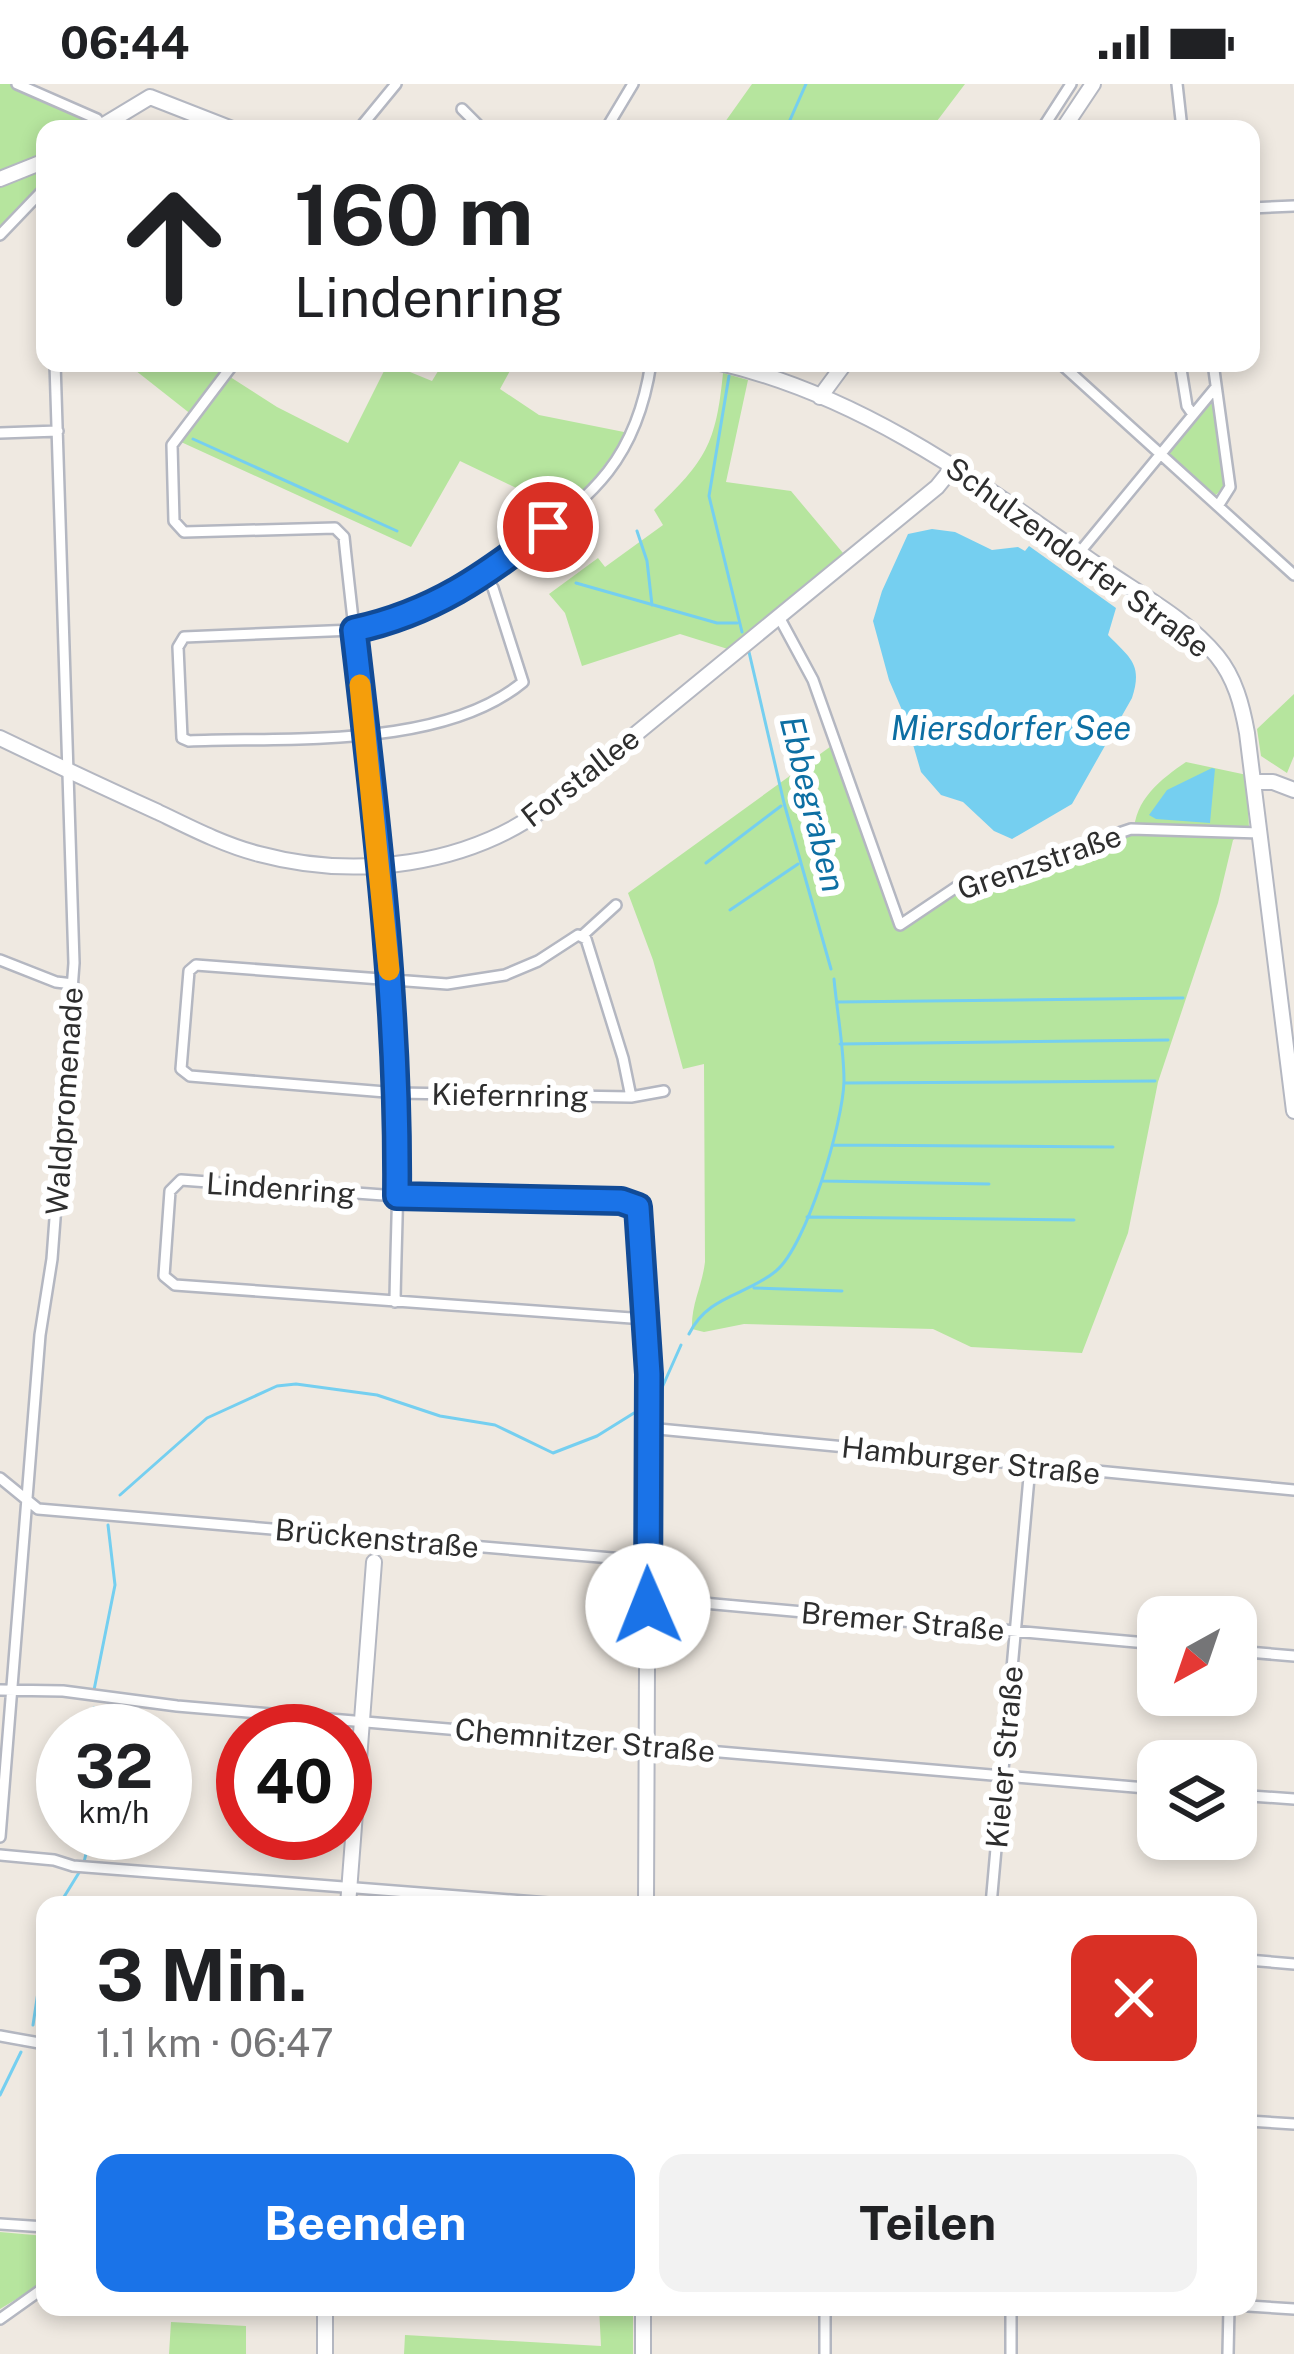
<!DOCTYPE html>
<html lang="de">
<head>
<meta charset="utf-8">
<style>
	body { margin:0; font-family:"Public Sans",sans-serif; background:#f2f2f2; color:#202124; height:100vh; display:flex; flex-direction:column; font-size:45px; white-space:nowrap }
	* { box-sizing:border-box; margin:0 }
	p { font-size:39px; color:#757577 }
	.icon { flex:none; width:66px; height:66px; fill:none; stroke:currentColor; stroke-width:2; stroke-linecap:round; stroke-linejoin:round }
	.map { position:relative; flex:1; overflow:hidden }
	.drawer { position:absolute; left:36px; top:1812px; width:1221px; height:420px; display:flex; flex-direction:column; background:#fff; border-radius:24px; box-shadow:0 6px 18px #0003 }
	.drawer>* { flex:none }
	.hud { position:absolute; left:36px; top:36px; width:1224px; height:252px; border-radius:24px; box-shadow:0 6px 18px #0003; background:#fff; color:#202124; overflow:hidden }
	.needle { width:78px; rotate:220deg }
	.controls { position:absolute; left:1137px; top:1512px; display:grid; gap:24px }
	.controls a { display:grid; place-items:center; width:120px; height:120px; border-radius:24px; background:#fff; box-shadow:0 6px 18px #0003; font-size:60px }
	.speed { position:absolute; left:36px; top:1620px; display:flex; gap:24px; font-size:60px; font-weight:700; text-align:center }
	.speed>* { display:grid; place-content:center; width:156px; height:156px; border-radius:50%; background:#fff; box-shadow:0 6px 18px #0003; line-height:1 }
	.speed small { font-size:30px; font-weight:400 }
	.speed .limit { border:18px solid #d22; background:#fff; color:#111 }
	.pin { position:absolute; display:grid; place-items:center; width:102px; height:102px; color:#fff; margin:-51px; border:6px solid #fff; border-radius:50%; box-shadow:0 3px 12px #0007 }
	.me { position:absolute; width:132px; margin:-66px; rotate:359deg; stroke-linejoin:round; filter:drop-shadow(0 0 9px #0008) }
	.turn { display:flex; align-items:center; gap:42px; height:252px; padding:0 60px; font-size:54px }
	.turn .icon { width:156px; height:156px; stroke-width:2.5 }
	.turn b { display:block; font-size:84px; line-height:102px }
	.round { display:grid; place-items:center; flex:none; width:126px; height:126px; border-radius:24px; background:#f2f2f2 }
	.head { display:flex; align-items:center; justify-content:space-between; height:204px; padding:0 60px }
	h1 { font-size:72px; font-weight:700; line-height:90px }
	.button { display:flex; gap:24px; margin-top:auto; padding:24px 60px }
	.button a { flex:1; height:138px; border-radius:24px; background:#1a73e8; color:#fff; font-size:48px; font-weight:700; line-height:138px; text-align:center }
	.button a+a { background:#f2f2f2; color:#202124 }
	.status { display:flex; justify-content:space-between; align-items:center; height:84px; padding:0 60px; background:#fff; direction:ltr }
	.status svg { height:33px; fill:currentColor }
	.map>svg:first-child { display:block }
	.green { fill:#b6e59e }
	.water { fill:#75cff0 }
	.lines { fill:none; stroke-linecap:round; stroke-linejoin:round }
	.stream { stroke:#75cff0; stroke-width:3 }
	.street-casing { stroke:#b4b7c1; stroke-width:14 }
	.secondary-casing { stroke:#b4b7c1; stroke-width:18 }
	.street { stroke:#fff; stroke-width:9 }
	.secondary { stroke:#fff; stroke-width:14 }
	.route-casing { stroke:#114b97; stroke-width:30 }
	.route { stroke:#1a73e8; stroke-width:21 }
	.slow { stroke:#f59e0b; stroke-width:21 }
	.labels { text-anchor:middle; dominant-baseline:central; stroke-width:12; stroke-linejoin:round; paint-order:stroke }
	.street-label { font-size:30px; fill:#2e2e2e; stroke:#fff }
	.water-label { font-size:33px; font-style:italic; fill:#0d6fa3; stroke:#fff }
</style>
</head>
<body>
<div class="status"><b>06:44</b><svg viewBox="0 0 49 12"><path d="M0 12V9h3v3zM5 12V6h3v6zM10 12V3h3v9zM15 12V0h3v12zM26 1h20v11H26zM47 4h2v5h-2z"/></svg></div>
<div class="map">
<svg width="1294" height="2270" viewBox="0 0 1294 2270">
	<rect width="100%" height="100%" fill="#efe9e1"/>
	<path class="green" d="M0,0H23L91,36L76,45H45V63L37,68L45,84V101L0,145Z
		M752,0H965L931,45H720Z
		M126,279H230L224,289L277,323L348,359L388,279L432,297L443,279H505L512,283L500,305L539,331L629,349L580,413L560,425L460,377L411,463L181,358L192,331Z
		M723,289L748,296L726,398L791,407L843,469L731,566L680,550L582,582L565,529L549,510L598,474L605,483L663,441L654,426C706,377 716,360 723,289Z
		M1210,316L1216,320L1226,400L1216,411L1200,402L1169,372L1167,367Z
		M1294,610V672L1287,689L1261,672L1257,645Z
		M834,660L896,845L955,807L1134,749C1134,716 1161,695 1186,678L1247,691L1249,745L1233,756L1218,819L1158,998L1128,1149L1082,1269L971,1263L933,1245L744,1240L704,1248L692,1245C691,1220 702,1203 705,1178L704,980L683,985L653,876L628,809Z
		M0,2148L45,2152V2198L0,2225Z
		M599,2223H633V2270H404L405,2251L601,2262Z
		M171,2238L246,2242V2270H169Z"/>
	<path class="water" d="M932,445L955,448L992,466L1018,463L1025,467L1029,462L1116,524L1108,551C1130,574 1143,580 1132,614L1072,720L1012,755L994,747L963,718L941,711L921,688L905,633L889,596L873,537L882,507L908,450Z
		M1212,684L1215,685L1210,739L1156,735L1149,731L1167,706Z"/>
	<g class="lines">
		<path class="stream" d="M786,45L806,0
			M729,292L709,412L742,548
			M193,355L397,447
			M637,447L647,477L652,521
			M576,499L717,539H737
			M749,568L784,719L831,885
			M706,779L781,722
			M730,826L798,780
			M837,918L1183,914
			M840,960L1168,956
			M845,999L1155,997
			M833,1061L1113,1063
			M823,1097L989,1100
			M807,1133L1074,1136
			M754,1204L842,1207
			M689,1250C708,1211 746,1212 776,1187C807,1161 843,1039 844,997C844,964 837,928 834,895
			M661,1306L681,1261
			M120,1411L207,1334L277,1302L296,1300L377,1311L440,1332L495,1341L553,1369L597,1352L634,1329
			M94,1606L115,1501L108,1441
			M92,1647L94,1624
			M84,1778L91,1749
			M59,1821L80,1787
			M33,1941L45,1862
			M0,2011L21,1968"/>
		<defs>
			<path id="street" d="M17,0L97,35L102,42
				M1177,0L1182,45
				M462,25L482,45
				M359,45L396,0
				M606,45L633,0
				M1042,45L1071,0
				M1251,124L1294,122
				M0,151L45,104
				M234,279L172,361L174,437L184,448L335,444L344,453C363,638 391,822 398,1008C400,1078 396,1148 395,1218
				M1060,279L1294,491
				M1180,279L1187,322L1192,329
				M1213,279L1230,403L1218,422
				M0,349L58,347
				M1079,469L1216,303
				M485,493L493,504L523,598C442,665 289,653 189,657L182,654L178,563L184,553L354,546L426,524Z
				M485,493C570,423 633,399 651,279
				M779,533L813,596L900,841L955,804L1131,745L1260,749
				M578,851L586,855L623,974L631,1013L398,1009L190,992L181,985L189,887L196,881L447,900L505,891L538,877Z
				M583,851L616,821
				M0,876L56,898L73,900
				M631,1013L664,1007
				M645,1235L175,1201L164,1192L170,1107L181,1096L397,1112L630,1118L639,1123L641,1131L648,1344L1294,1406
				M0,1394L38,1425L647,1477
				M648,1514L1158,1560
				M1236,1567L1294,1572
				M0,1606L63,1607L177,1622L1158,1705
				M1236,1711L1294,1715
				M0,1753L40,1251L52,1175L74,879L55,279
				M0,1771L54,1776L73,1782L574,1821
				M991,1821L1030,1382
				M1248,1876L1294,1880
				M0,1952L45,1960
				M1248,2037L1294,2040
				M0,2140L45,2143
				M1248,2222L1294,2225
				M825,2223V2270
				M0,2235L45,2203
				M1011,2270V2223
				M1228,2270L1229,2223"/>
			<path id="secondary" d="M97,45L150,13L232,45
				M1063,45L1093,0
				M0,95L45,77
				M720,279C864,312 981,400 1100,483C1139,510 1187,535 1217,572C1235,594 1242,621 1247,649L1294,1027
				M820,313L845,279
				M0,654C52,679 105,704 158,728C191,744 224,761 259,770C356,796 467,782 548,722L937,403L954,382
				M1254,698H1273L1294,706
				M348,1821L374,1478
				M646,1821L648,1344
				M325,2223V2270
				M643,2270V2223"/>
		</defs>
		<use href="#street" class="street-casing"/>
		<use href="#secondary" class="secondary-casing"/>
		<use href="#street" class="street"/>
		<use href="#secondary" class="secondary"/>
	</g>
	<g class="lines">
		<defs>
			<path id="route" d="M548,443C485,492 433,529 354,546C376,735 399,923 397,1112L621,1117L638,1123L649,1290L648,1522"/>
		</defs>
		<use href="#route" class="route-casing"/>
		<use href="#route" class="route"/>
		<path class="slow" d="M360,601L389,886"/>
	</g>
	<g class="labels">
		<g class="street-label">
			<text transform="translate(1078 473) rotate(36)">Schulzendorfer Straße</text>
			<text transform="translate(580 693) rotate(-38)">Forstallee</text>
			<text transform="translate(1039 778) rotate(-19)">Grenzstraße</text>
			<text transform="translate(510 1011) rotate(1)">Kiefernring</text>
			<text transform="translate(64 1017) rotate(-86)">Waldpromenade</text>
			<text transform="translate(281 1104) rotate(4)">Lindenring</text>
			<text transform="translate(971 1376) rotate(6)">Hamburger Straße</text>
			<text transform="translate(377 1454) rotate(5)">Brückenstraße</text>
			<text transform="translate(903 1537) rotate(5)">Bremer Straße</text>
			<text transform="translate(585 1656) rotate(5)">Chemnitzer Straße</text>
			<text transform="translate(1004 1673) rotate(-85)">Kieler Straße</text>
		</g>
		<g class="water-label">
			<text x="1011" y="644">Miersdorfer See</text>
			<text transform="translate(813 720) rotate(76)">Ebbegraben</text>
		</g>
	</g>
</svg>
<div class="controls">
<a><svg class="needle" viewBox="-14 -14 28 28"><path d="M0-13l5 13h-10z" fill="#e53935"/><path d="M0 13l5-13h-10z" fill="#757577"/></svg></a>
<a><svg class="icon" aria-label="layers" viewBox="0 0 24 24"><path d="M12 4l9 5-9 5-9-5zM3 14l9 5 9-5"/></svg></a>
</div>
<div class="speed"><div>32<small>km/h</small></div><div class="limit">40</div></div>
<div class="pin" style="left:548px;top:443px;background:#d93025"><svg class="icon" aria-label="arrive" viewBox="0 0 24 24"><path d="M6 21V4h12l-3 4 3 4H6"/></svg></div>
<svg class="me" style="left:648px;top:1522px" viewBox="-20 -20 40 40"><circle r="19" fill="#fff"/><path d="M0-13L10 11 0 6-10 11z" fill="#1a73e8"/></svg>
<div class="hud">
<div class="turn"><svg class="icon" aria-label="ahead" viewBox="0 0 24 24"><path d="M12 20V5M6 11l6-6 6 6"/></svg><div><b>160 m</b>Lindenring</div></div>
</div>
<section class="drawer">
<div class="head"><div><h1>3 Min.</h1><p>1.1 km · 06:47</p></div><a class="round" style="background:#d93025;color:#fff"><svg class="icon" aria-label="close" viewBox="0 0 24 24"><path d="M6 6l12 12M18 6L6 18"/></svg></a></div>
<div class="button"><a>Beenden</a><a>Teilen</a></div>
</section>
</div>
</body>
</html>
